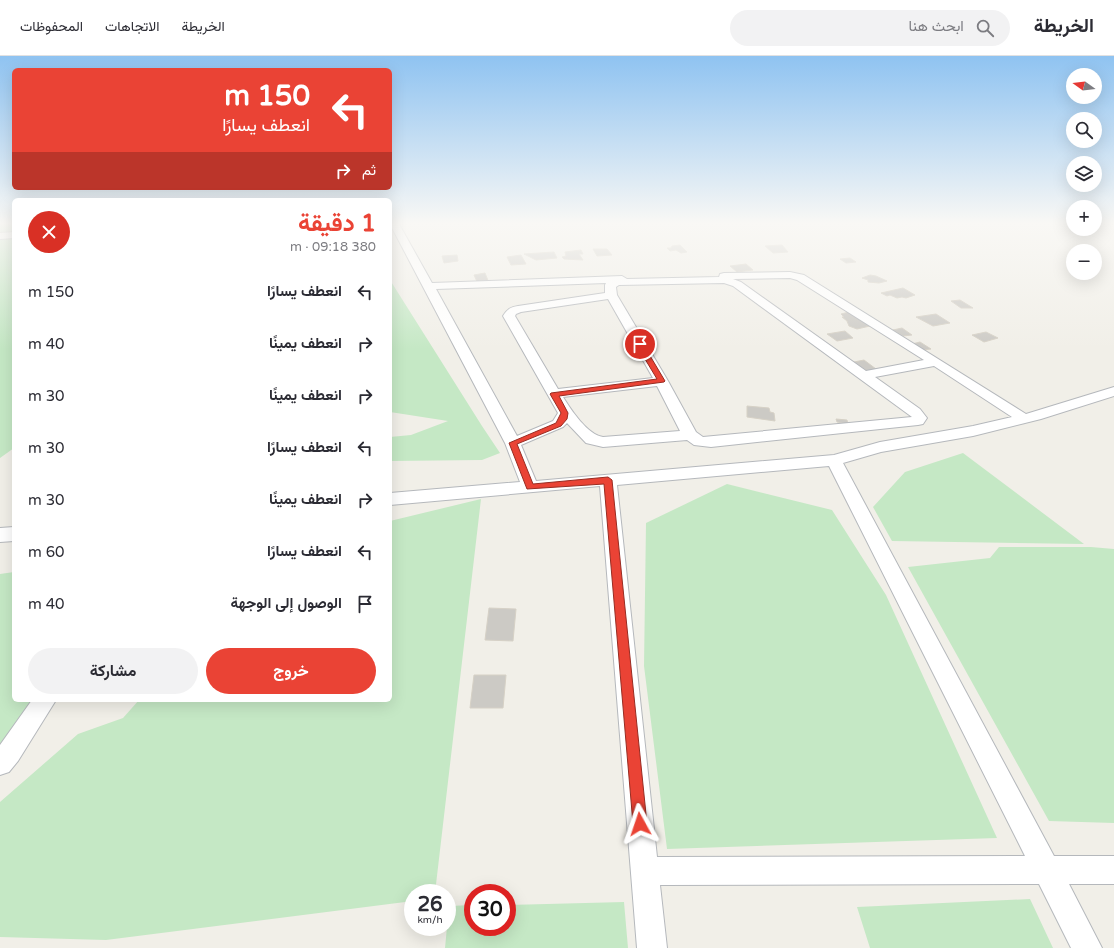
<!DOCTYPE html>
<html lang="ar">
<head>
<meta charset="utf-8">
<style>
	body { margin:0; font-family:"Varela Round",Vazirmatn,sans-serif; background:#f2f2f3; color:#2b2b33; direction:rtl; height:100vh; display:flex; flex-direction:column; font-size:15px; white-space:nowrap }
	* { box-sizing:border-box; margin:0 }
	p { font-size:13px; color:#7c7c81 }
	.icon { flex:none; width:22px; height:22px; fill:none; stroke:currentColor; stroke-width:2; stroke-linecap:round; stroke-linejoin:round }
	.map { position:relative; flex:1; overflow:hidden; direction:ltr }
	.sheet { position:absolute; left:12px; top:142px; width:380px; height:504px; display:flex; flex-direction:column; background:#fff; border-radius:6px; box-shadow:0 4px 16px #0002; direction:rtl }
	.sheet>* { flex:none }
	.guide { position:absolute; left:12px; top:12px; width:380px; height:122px; border-radius:6px; box-shadow:0 4px 16px #0002; direction:rtl; background:#ea4335; color:#fff; overflow:hidden }
	.needle { width:26px; rotate:285deg }
	.tools { position:absolute; left:1066px; top:12px; display:grid; gap:8px }
	.tools a { display:grid; place-items:center; width:36px; height:36px; border-radius:50%; background:#fff; box-shadow:0 4px 16px #0002; font-size:20px }
	.speed { position:absolute; left:404px; top:828px; display:flex; gap:8px; font-size:20px; font-weight:700; text-align:center }
	.speed>* { display:grid; place-content:center; width:52px; height:52px; border-radius:50%; background:#fff; box-shadow:0 4px 16px #0002; line-height:1 }
	.speed small { font-size:10px; font-weight:400 }
	.speed .limit { border:6px solid #d22; background:#fff; color:#111 }
	.pin { position:absolute; display:grid; place-items:center; width:34px; height:34px; color:#fff; margin:-17px; border:2px solid #fff; border-radius:50%; box-shadow:0 1px 4px #0007 }
	.me { position:absolute; width:44px; margin:-22px; rotate:355deg; stroke-linejoin:round; filter:drop-shadow(0 0 3px #0008) }
	.turn { display:flex; align-items:center; gap:14px; height:84px; padding:0 16px; font-size:18px }
	.turn .icon { width:52px; height:52px; stroke-width:2.5 }
	.turn b { display:block; font-size:28px; line-height:34px }
	.then { display:flex; align-items:center; height:38px; padding:0 16px; background:#0003; gap:8px; font-size:15px }
	.round { display:grid; place-items:center; flex:none; width:42px; height:42px; border-radius:21px; background:#f2f2f3 }
	.overview { display:flex; align-items:center; justify-content:space-between; height:68px; padding:0 16px }
	h1 { font-size:24px; font-weight:700; line-height:30px; color:#ea4335 }
	.primary-button { display:flex; gap:8px; margin-top:auto; padding:8px 16px }
	.primary-button a { flex:1; height:46px; border-radius:24px; background:#ea4335; color:#fff; font-size:16px; font-weight:700; line-height:46px; text-align:center }
	.primary-button a+a { background:#f2f2f3; color:#2b2b33 }
	ul { padding:0; list-style:none }
	li { display:flex; align-items:center; gap:12px; height:52px; padding:0 16px }
	li div { flex:1 }
	li b { display:block; font-size:15px }
	li em { font-style:normal }
	header { display:flex; align-items:center; gap:24px; box-sizing:border-box; height:56px; padding:0 20px; background:#fff; border-bottom:1px solid #e1e1e2 }
	header strong { font-size:19px }
	nav { display:flex; gap:22px; margin-inline-start:auto; font-size:14px }
	.search { width:280px; height:36px; background:#f2f2f3; display:flex; align-items:center; gap:10px; box-sizing:border-box; padding:0 14px; border-radius:22px; color:#7c7c81; font-size:15px }
	.map>svg:first-child { display:block }
	.green { fill:#c5e8c5 }
	.building { fill:#cccac5; stroke:#d6d1c6 }
	.lines { fill:none; stroke-linecap:round; stroke-linejoin:round }
	.street-casing { stroke:#b5b8bc; stroke-width:2 }
	.street { fill:#fff; fill-rule:evenodd }
	.route { fill:#ea4335; stroke:#982c22 }
</style>
</head>
<body>
<header>
<strong>الخريطة</strong>
<div class="search"><svg class="icon" aria-label="search" viewBox="0 0 24 24"><circle cx="10" cy="10" r="6"/><path d="M15 15l6 6"/></svg>ابحث هنا</div>
<nav><a>الخريطة</a><a>الاتجاهات</a><a>المحفوظات</a></nav>
</header>
<div class="map">
<svg width="1114" height="892" viewBox="0 0 1114 892">
	<rect width="100%" height="100%" fill="#f1efe8"/>
	<path class="green" d="M0,168H14V392L0,402Z
		M390,224L482,370L500,397L482,404L390,405V381L411,379L448,365L390,356Z
		M963,397L1084,488L892,485L873,451L905,416Z
		M727,428L832,454L886,539L997,782L667,793L644,610L646,467Z
		M481,443L435,837H413V845L106,884L0,881V746L78,678L123,662L139,644H390V465Z
		M999,491H1091L1114,493V767L1049,765L908,511L990,502Z
		M14,516V644H35L0,689V518Z
		M1030,843L1053,892H870L857,851Z
		M624,846L628,892H445L449,850L473,849V871H507V849Z"/>
	<path class="building" d="M680,189L687,196L681,197L676,194L670,195L667,192H671L672,190Z
		M782,189L788,196L773,197L765,190Z
		M593,193H607L612,199L597,200Z
		M581,194L583,198H579L583,204L564,203L562,201L566,200L565,196Z
		M554,196L557,202L536,204L524,198Z
		M457,199L458,205L444,207L442,200Z
		M521,199L526,208L511,209L507,201Z
		M850,202L856,206L846,207L840,203Z
		M746,208L753,214L737,216L730,210Z
		M485,217L489,227L478,228L474,219Z
		M870,219L876,220L887,225L879,227L868,226V224L862,222Z
		M903,232L915,239L906,242L902,241L897,242L890,239L887,240L881,237Z
		M960,244L973,252H961L951,245Z
		M849,256L870,270L857,273L849,270L847,265L842,261H844L841,258Z
		M936,258L950,267L933,270L916,261Z
		M902,272L912,279L903,280L893,274Z
		M845,275L853,282L837,285L827,278Z
		M986,276L998,282L984,286L972,279Z
		M920,286L931,293L922,294L912,288Z
		M864,304L876,313L867,315L854,306Z
		M747,350L769,352L770,356L774,357L775,365L747,361Z
		M836,363L847,364L848,368L837,366Z
		M489,552L516,553L513,585L485,584Z
		M474,619H506L503,652H470Z"/>
	<g class="lines">
		<defs>
			<path id="street" d="M390,168H399L432,227L622,220L627,223L719,221L720,218L724,217L790,216L804,219L1026,358L1114,331V340L1041,363L973,380L881,396L843,407L1054,800H1114V828H1069L1102,892H1071L1039,828L660,829L667,892H637L600,430L390,449V437L520,426L505,387ZM790,222L797,224L924,304L866,315L741,226L733,223ZM606,227L605,229V237L518,250C511,251 507,253 503,260L558,357L553,365L517,380L436,233ZM724,227L733,230L912,361L703,381L696,376L668,325L617,239L616,231L619,229ZM608,243L653,322L558,333L515,260L516,258L521,256ZM934,310L1012,361L973,370L880,386L834,399L536,425L521,389L563,371L567,367L586,387L603,391L687,384L694,389L711,391L918,369L923,368L927,362L920,353L875,321ZM657,330L680,375L603,381C588,379 571,354 563,341ZM829,410L1025,800L657,801L617,429Z
				M14,176V182L0,183V177Z
				M14,471V485L0,486V472Z
				M32,644H56L18,705L9,716L0,719V689Z"/>
		</defs>
		<use href="#street" class="street-casing"/>
		<use href="#street" class="street"/>
	</g>
	<linearGradient id="sky" x2="0" y2="1"><stop stop-color="#8fc3f1"/><stop offset="0.57" stop-color="#f9f8f5"/><stop offset="1" stop-color="#f9f8f5" stop-opacity="0"/></linearGradient>
	<rect width="1114" height="293" fill="url(#sky)"/>
	<path class="route" d="M640,286L643,288L665,325L664,326L559,340L568,357L567,363L561,370L517,388L533,428L608,421L612,424L647,768L645,773L640,775L635,773L633,768L604,428L527,433L509,387L556,367L561,357L550,338L551,337L657,323L636,288Z"/>
</svg>
<div class="tools">
<a><svg class="needle" viewBox="-14 -14 28 28"><path d="M0-13l5 13h-10z" fill="#e53935"/><path d="M0 13l5-13h-10z" fill="#7c7c81"/></svg></a>
<a><svg class="icon" aria-label="search" viewBox="0 0 24 24"><circle cx="10" cy="10" r="6"/><path d="M15 15l6 6"/></svg></a>
<a><svg class="icon" aria-label="layers" viewBox="0 0 24 24"><path d="M12 4l9 5-9 5-9-5zM3 14l9 5 9-5"/></svg></a>
<a>+</a>
<a>−</a>
</div>
<div class="speed"><div>26<small>km/h</small></div><div class="limit">30</div></div>
<div class="pin" style="left:640px;top:288px;background:#d93025"><svg class="icon" aria-label="arrive" viewBox="0 0 24 24"><path d="M6 21V4h12l-3 4 3 4H6"/></svg></div>
<svg class="me" style="left:640px;top:768px" viewBox="-20 -20 40 40"><path d="M0-17L14 15 0 8-14 15z" fill="#ea4335" stroke="#fff" stroke-width="4"/></svg>
<div class="guide">
<div class="turn"><svg class="icon" aria-label="left" viewBox="0 0 24 24"><path d="M17 20v-9H6M10 6l-5 5 5 5"/></svg><div><b>150 m</b>انعطف يسارًا</div></div>
<div class="then">ثم<svg class="icon" aria-label="right" viewBox="0 0 24 24"><path d="M7 20v-9h11M14 6l5 5-5 5"/></svg></div>
</div>
<section class="sheet">
<div class="overview"><div><h1>1 دقيقة</h1><p>380 m · 09:18</p></div><a class="round" style="background:#d93025;color:#fff"><svg class="icon" aria-label="close" viewBox="0 0 24 24"><path d="M6 6l12 12M18 6L6 18"/></svg></a></div>
<ul>
<li><svg class="icon" aria-label="left" viewBox="0 0 24 24"><path d="M17 20v-9H6M10 6l-5 5 5 5"/></svg><div><b>انعطف يسارًا</b></div><em>150 m</em></li>
<li><svg class="icon" aria-label="right" viewBox="0 0 24 24"><path d="M7 20v-9h11M14 6l5 5-5 5"/></svg><div><b>انعطف يمينًا</b></div><em>40 m</em></li>
<li><svg class="icon" aria-label="right" viewBox="0 0 24 24"><path d="M7 20v-9h11M14 6l5 5-5 5"/></svg><div><b>انعطف يمينًا</b></div><em>30 m</em></li>
<li><svg class="icon" aria-label="left" viewBox="0 0 24 24"><path d="M17 20v-9H6M10 6l-5 5 5 5"/></svg><div><b>انعطف يسارًا</b></div><em>30 m</em></li>
<li><svg class="icon" aria-label="right" viewBox="0 0 24 24"><path d="M7 20v-9h11M14 6l5 5-5 5"/></svg><div><b>انعطف يمينًا</b></div><em>30 m</em></li>
<li><svg class="icon" aria-label="left" viewBox="0 0 24 24"><path d="M17 20v-9H6M10 6l-5 5 5 5"/></svg><div><b>انعطف يسارًا</b></div><em>60 m</em></li>
<li><svg class="icon" aria-label="arrive" viewBox="0 0 24 24"><path d="M6 21V4h12l-3 4 3 4H6"/></svg><div><b>الوصول إلى الوجهة</b></div><em>40 m</em></li>
</ul>
<div class="primary-button"><a>خروج</a><a>مشاركة</a></div>
</section>
</div>
</body>
</html>
